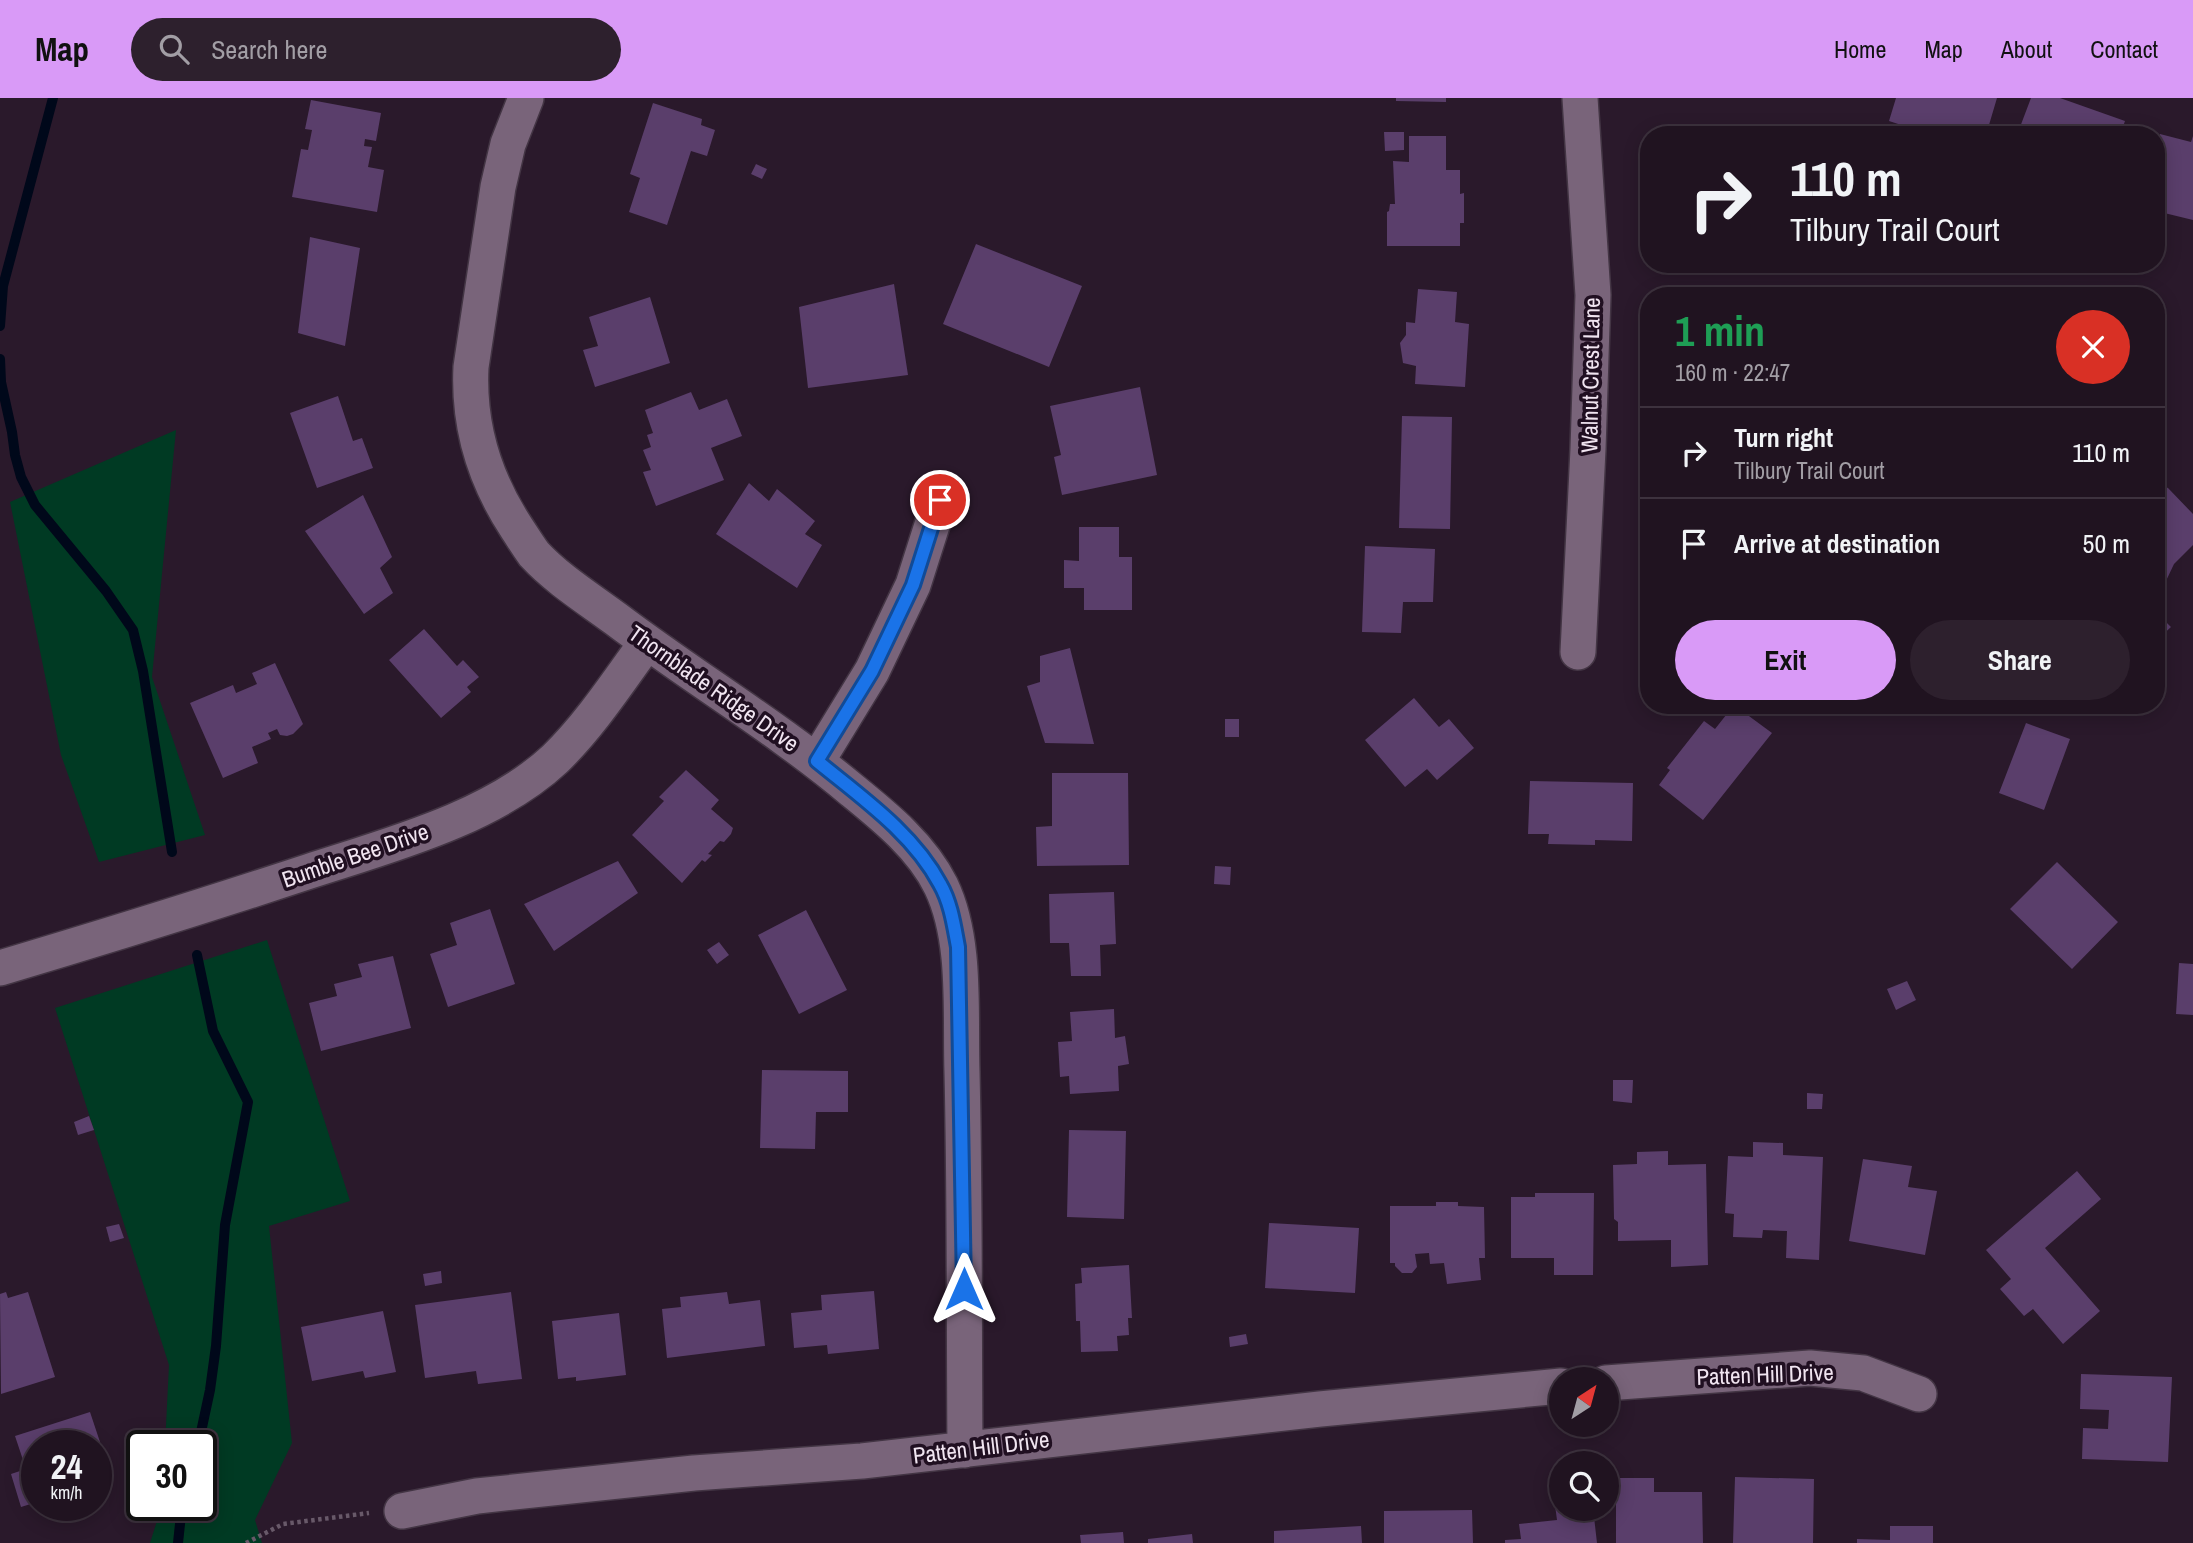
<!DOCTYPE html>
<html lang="en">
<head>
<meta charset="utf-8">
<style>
	body { margin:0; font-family:"Archivo Narrow",sans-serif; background:#2d202d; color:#f1f3f6; height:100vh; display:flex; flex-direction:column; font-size:26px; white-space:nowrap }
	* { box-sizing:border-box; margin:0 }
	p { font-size:23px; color:#a29ea5 }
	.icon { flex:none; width:38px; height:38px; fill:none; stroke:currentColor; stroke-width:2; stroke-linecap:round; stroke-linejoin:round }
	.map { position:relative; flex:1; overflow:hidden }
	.details { position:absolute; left:1640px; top:189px; width:525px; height:427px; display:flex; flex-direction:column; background:#201320; border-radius:28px; box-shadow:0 4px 18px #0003,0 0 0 2px #3d323e }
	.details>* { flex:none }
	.top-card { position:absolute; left:1640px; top:28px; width:525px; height:147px; border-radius:28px; box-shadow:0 4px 18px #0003,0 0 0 2px #3d323e; background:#201320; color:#f1f3f6; overflow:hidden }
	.needle { width:46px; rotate:36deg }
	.controls { position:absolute; left:1549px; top:1269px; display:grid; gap:14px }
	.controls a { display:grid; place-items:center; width:70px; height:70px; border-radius:50%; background:#201320; box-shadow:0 4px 18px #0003,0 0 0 2px #3d323e; font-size:35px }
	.speed { position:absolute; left:21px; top:1332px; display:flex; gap:14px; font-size:35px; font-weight:700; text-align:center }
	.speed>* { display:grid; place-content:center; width:91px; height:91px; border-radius:50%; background:#201320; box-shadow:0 4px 18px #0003,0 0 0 2px #3d323e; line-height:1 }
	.speed small { font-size:18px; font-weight:400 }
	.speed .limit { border:4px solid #111; border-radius:10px; background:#fff; color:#111 }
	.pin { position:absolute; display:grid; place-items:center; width:60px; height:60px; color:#fff; margin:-30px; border:4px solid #fff; border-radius:50%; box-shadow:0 2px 7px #0007 }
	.me { position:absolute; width:77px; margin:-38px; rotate:0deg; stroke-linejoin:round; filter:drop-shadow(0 0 5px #0008) }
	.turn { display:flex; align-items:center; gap:24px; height:147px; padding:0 35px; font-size:32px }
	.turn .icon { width:91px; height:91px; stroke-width:2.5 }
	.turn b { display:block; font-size:49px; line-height:60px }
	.round { display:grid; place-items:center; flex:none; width:74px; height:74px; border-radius:37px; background:#2d202d }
	.summary { display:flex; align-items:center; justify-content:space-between; height:119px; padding:0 35px }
	h1 { font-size:42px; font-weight:800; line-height:52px; color:#1e9e55 }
	.primary-button { display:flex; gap:14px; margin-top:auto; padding:14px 35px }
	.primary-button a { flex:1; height:80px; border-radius:42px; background:#d99af7; color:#111; font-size:28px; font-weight:800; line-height:80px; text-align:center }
	.primary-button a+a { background:#2d202d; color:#f1f3f6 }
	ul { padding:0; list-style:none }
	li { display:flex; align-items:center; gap:21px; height:91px; padding:0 35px; border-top:2px solid #3d323e }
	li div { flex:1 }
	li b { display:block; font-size:26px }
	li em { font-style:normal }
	header { display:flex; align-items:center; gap:42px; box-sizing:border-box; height:98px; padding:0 35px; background:#d99af7; color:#111 }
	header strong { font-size:33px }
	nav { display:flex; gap:38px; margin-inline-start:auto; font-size:24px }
	.search { width:490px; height:63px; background:#2d202d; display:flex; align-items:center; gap:18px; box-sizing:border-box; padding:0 24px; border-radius:38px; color:#a29ea5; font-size:26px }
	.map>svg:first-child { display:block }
	.green { fill:#003a23 }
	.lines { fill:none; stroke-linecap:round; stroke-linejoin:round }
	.stream { stroke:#00081a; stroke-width:10 }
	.building { fill:#5a3e6b }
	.street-casing { stroke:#433544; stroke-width:38 }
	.path { stroke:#685969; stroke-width:4.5; stroke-dasharray:3.5 3.5; stroke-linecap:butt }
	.street { stroke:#79647a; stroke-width:35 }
	.route-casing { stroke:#114b97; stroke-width:18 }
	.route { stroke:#1a73e8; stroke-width:12 }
	.labels { text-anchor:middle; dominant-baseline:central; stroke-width:7; stroke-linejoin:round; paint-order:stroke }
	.street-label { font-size:23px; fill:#f0e4f0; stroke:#200f21 }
</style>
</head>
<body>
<header>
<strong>Map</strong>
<div class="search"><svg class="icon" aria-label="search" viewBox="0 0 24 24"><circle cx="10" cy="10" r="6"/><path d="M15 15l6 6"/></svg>Search here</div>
<nav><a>Home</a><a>Map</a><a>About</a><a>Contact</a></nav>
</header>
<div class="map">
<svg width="2193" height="1445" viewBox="0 0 2193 1445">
	<rect width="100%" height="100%" fill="#2a192b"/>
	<path class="green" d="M176,332L152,579L205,737L99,764L61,657L10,404Z
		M267,842L350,1103L269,1128L292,1345L255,1422L262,1445H150L162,1407H201V1348L165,1347L169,1267L55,910Z"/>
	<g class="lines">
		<path class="stream" d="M0,228L3,188L53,0
			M0,261L1,284L12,334L15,357L21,379L35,407L106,493L133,532L143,573L172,754
			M197,857L213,933L248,1004L225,1127L216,1248L210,1292L198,1348
			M178,1445L182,1407"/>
	</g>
	<path class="building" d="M1396,0H1446V4L1396,3Z
		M1896,0H1997L1986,37H1955L1936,31L1935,37H1932L1889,23Z
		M2031,0H2060L2125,23L2120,37H2017Z
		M311,2L381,15L376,43L365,41L364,48L372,49L368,69L384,72L377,114L292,99L301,51L308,52L312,32L305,31Z
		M653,5L702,21L701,27L715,32L707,58L691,53L667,127L629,114L640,80L630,76Z
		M1384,34H1404V52L1385,53Z
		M2160,36L2191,44L2193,38V122L2156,113L2161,88L2156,87V53Z
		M1409,38H1446V72H1460V96L1464,95V125H1460V148H1387V114L1389,113L1390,106H1395L1393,63L1409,64Z
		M756,66L767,71L762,81L751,76Z
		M310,139L360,150L345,248L298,235Z
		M976,146L1082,188L1049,269L943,226Z
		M894,186L908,277L808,290L799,209Z
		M1790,188V198H1704V189Z
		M1418,191L1457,194L1455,224L1469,226L1465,289L1415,286L1416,268L1403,265L1400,245L1406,237V224L1415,225Z
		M650,199L670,265L595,289L583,252L598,248L589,219Z
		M1140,289L1157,377L1062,397L1054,359L1061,357L1050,308Z
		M691,294L699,312L727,301L742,338L711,350L724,382L656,408L643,374L651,372L643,352L651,349L647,337L653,335L645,312Z
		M338,298L353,343L362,340L373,370L317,390L290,315Z
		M1402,318L1452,319L1450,431L1399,430Z
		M749,385L769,403L777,391L815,423L805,436L822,447L797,490L716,436Z
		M2156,385L2168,390L2193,416V447L2174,466L2156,504Z
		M363,397L392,459L380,470L393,495L364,516L305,433Z
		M1079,429H1119V459H1132V512H1084V490H1064V462L1079,463Z
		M1365,448L1435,451L1433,504H1403L1401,535L1362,534Z
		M2156,514L2171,529L2156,543Z
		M424,531L457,568L463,562L479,579L467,589L471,594L441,620L389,562Z
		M1070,550L1094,646L1045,645L1027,588L1040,584V558Z
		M275,565L303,626L293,636L287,638L280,637L277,631L268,635L271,641L252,649L258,665L223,680L190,605L233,587L236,595L257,586L252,575Z
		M1414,600L1439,629L1449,621L1474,650L1437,682L1427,671L1405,689L1365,642Z
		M1734,607L1772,635L1703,722L1659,687L1670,672L1667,670L1704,623L1715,631Z
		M1225,621H1239V639H1225Z
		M2026,625L2070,641L2044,712L1999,695Z
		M686,672L719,702L711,711L733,730L731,736L724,744L720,743L708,756L712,757L705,764L702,762L682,785L632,737L664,703L659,699Z
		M1052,675H1128L1129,767L1037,768L1036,729L1052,728Z
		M1530,683L1633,685L1632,743L1595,742V747L1548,746L1549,736H1528Z
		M618,763L638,795L554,853L524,806Z
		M2057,764L2118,824L2072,871L2010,811Z
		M1215,768L1231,769L1230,787L1214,786Z
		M1114,794L1116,846L1100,847L1101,878H1071L1069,845H1050L1049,796Z
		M490,811L515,886L448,909L430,856L457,847L450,825Z
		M806,812L847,892L799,916L758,837Z
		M719,844L729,857L717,866L707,852Z
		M393,858L411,930L321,953L309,905L337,898L334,886L362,879L358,866Z
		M2179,865L2193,866V917L2176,916Z
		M1907,883L1916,902L1896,912L1887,891Z
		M1114,911L1115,940L1125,938L1129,966L1118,968L1119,993L1070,996L1069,978L1060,979L1058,944L1072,943L1070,914Z
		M762,972L848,973V1014H816L815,1051L760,1050Z
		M1613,982H1633L1632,1005L1613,1003Z
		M1807,995L1823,996L1822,1011H1807Z
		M89,1018L94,1032L78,1037L74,1024Z
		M1069,1032L1126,1033L1124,1121L1067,1119Z
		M1753,1044L1783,1045V1057L1823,1059L1819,1162L1786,1160L1787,1133L1763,1132L1762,1140L1733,1139L1734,1116L1725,1115L1728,1058L1753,1059Z
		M1668,1053V1067L1706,1066L1708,1167L1671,1169V1142L1618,1143V1124L1614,1121L1613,1067L1637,1066V1054Z
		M1863,1061L1912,1068L1908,1089L1937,1093L1925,1157L1849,1143Z
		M2077,1073L2101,1101L2045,1150L2100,1213L2063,1246L2033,1211L2024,1218L2000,1191L2011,1181L1986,1152Z
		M1535,1095H1594L1593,1177H1554V1160H1511V1099H1535Z
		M1436,1104H1458V1108L1484,1109L1485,1160H1479L1481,1182L1447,1186L1444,1165L1430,1166L1429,1155L1415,1156L1417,1169L1412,1175H1402L1395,1168V1165H1390V1108H1436Z
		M1269,1125L1359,1130L1355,1195L1265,1190Z
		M119,1126L124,1140L110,1144L106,1129Z
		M1129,1167L1132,1220H1128L1129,1237L1117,1238L1118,1253L1081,1254L1080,1223H1076L1075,1186L1082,1185L1081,1170Z
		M441,1173L442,1185L425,1188L423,1176Z
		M874,1193L879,1251L828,1256L827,1247L794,1250L791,1215L822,1212L821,1197Z
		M6,1194L8,1200L28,1194L55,1279L1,1296L0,1196Z
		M511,1194L522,1281L478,1286L476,1273L425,1280L415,1207Z
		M727,1194L729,1206L760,1202L765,1248L667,1260L662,1211L681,1209L680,1199Z
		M383,1213L396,1274L365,1280L363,1273L312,1283L301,1229Z
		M619,1215L626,1277L576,1283V1279L558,1281L552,1223Z
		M1246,1236L1248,1246L1230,1249L1229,1239Z
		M2081,1276L2172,1279L2168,1364L2082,1361L2083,1330L2108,1331L2109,1312L2080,1311Z
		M90,1314L100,1344L90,1348H37V1404L21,1409L11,1376L26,1371L15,1338Z
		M1735,1379L1814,1381L1813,1445H1733Z
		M1616,1380H1654V1394H1702L1703,1445H1616Z
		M1561,1399V1410H1593L1597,1445H1505V1442L1521,1441L1519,1426L1557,1422L1554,1400Z
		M1472,1412L1473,1445H1384V1413Z
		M1361,1428L1362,1445H1274V1433Z
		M1890,1428H1933V1445H1857V1441L1890,1442Z
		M1123,1434L1124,1445H1081L1080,1437Z
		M1192,1436L1193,1445H1148V1441Z"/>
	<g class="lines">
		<defs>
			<path id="street" d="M526,0L508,46L498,89L471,269C468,328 484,380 516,429C522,438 528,448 534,456C557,481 589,501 616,521C694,580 778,630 853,693C885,719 922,749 941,788C967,842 960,915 962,974C965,1100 964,1226 965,1352
				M1578,554L1588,351L1593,197L1580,0
				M817,663L872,573L913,487L940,402
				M0,870C104,839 207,807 310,773C390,747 492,720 555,661C590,627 618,584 647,544
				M1606,1285L1810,1270L1863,1275L1919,1296
				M402,1413L477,1398L694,1375L862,1363L1320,1311L1561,1288"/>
		</defs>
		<use href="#street" class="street-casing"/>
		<path class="path" d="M246,1445L283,1426L369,1415"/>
		<use href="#street" class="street"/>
	</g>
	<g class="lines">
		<defs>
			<path id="route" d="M940,402L913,487L872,573L817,663C861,699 913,735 940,786C951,805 954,828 958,849L964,1191"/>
		</defs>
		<use href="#route" class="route-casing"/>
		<use href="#route" class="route"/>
	</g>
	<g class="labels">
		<g class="street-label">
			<text transform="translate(1590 277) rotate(-89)">Walnut Crest Lane</text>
			<text transform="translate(714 590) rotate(35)">Thornblade Ridge Drive</text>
			<text transform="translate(355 757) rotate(-19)">Bumble Bee Drive</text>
			<text transform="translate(1765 1276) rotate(-2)">Patten Hill Drive</text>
			<text transform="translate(981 1349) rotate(-7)">Patten Hill Drive</text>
		</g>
	</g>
</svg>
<div class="controls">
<a><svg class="needle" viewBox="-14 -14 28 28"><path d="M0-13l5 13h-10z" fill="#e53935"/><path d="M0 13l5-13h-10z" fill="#a29ea5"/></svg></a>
<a><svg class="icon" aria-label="search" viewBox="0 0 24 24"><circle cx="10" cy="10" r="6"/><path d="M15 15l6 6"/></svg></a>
</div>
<div class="speed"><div>24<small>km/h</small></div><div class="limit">30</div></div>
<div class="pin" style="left:940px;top:402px;background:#d93025"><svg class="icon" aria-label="arrive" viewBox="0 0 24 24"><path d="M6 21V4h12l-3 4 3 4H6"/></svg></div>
<svg class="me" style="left:964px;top:1191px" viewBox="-20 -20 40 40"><path d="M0-17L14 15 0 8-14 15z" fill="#1a73e8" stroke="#fff" stroke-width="4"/></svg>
<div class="top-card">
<div class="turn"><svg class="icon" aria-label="right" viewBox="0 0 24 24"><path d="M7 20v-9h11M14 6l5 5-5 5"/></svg><div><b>110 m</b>Tilbury Trail Court</div></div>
</div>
<section class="details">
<div class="summary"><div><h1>1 min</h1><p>160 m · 22:47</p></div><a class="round" style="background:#d93025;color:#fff"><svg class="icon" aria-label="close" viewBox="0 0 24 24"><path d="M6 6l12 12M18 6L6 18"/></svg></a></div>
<ul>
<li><svg class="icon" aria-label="right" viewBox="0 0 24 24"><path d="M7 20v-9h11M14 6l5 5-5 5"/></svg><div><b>Turn right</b><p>Tilbury Trail Court</p></div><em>110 m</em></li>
<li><svg class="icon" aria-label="arrive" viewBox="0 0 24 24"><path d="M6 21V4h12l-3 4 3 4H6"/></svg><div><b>Arrive at destination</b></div><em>50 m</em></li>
</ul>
<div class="primary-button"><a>Exit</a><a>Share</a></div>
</section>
</div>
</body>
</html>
